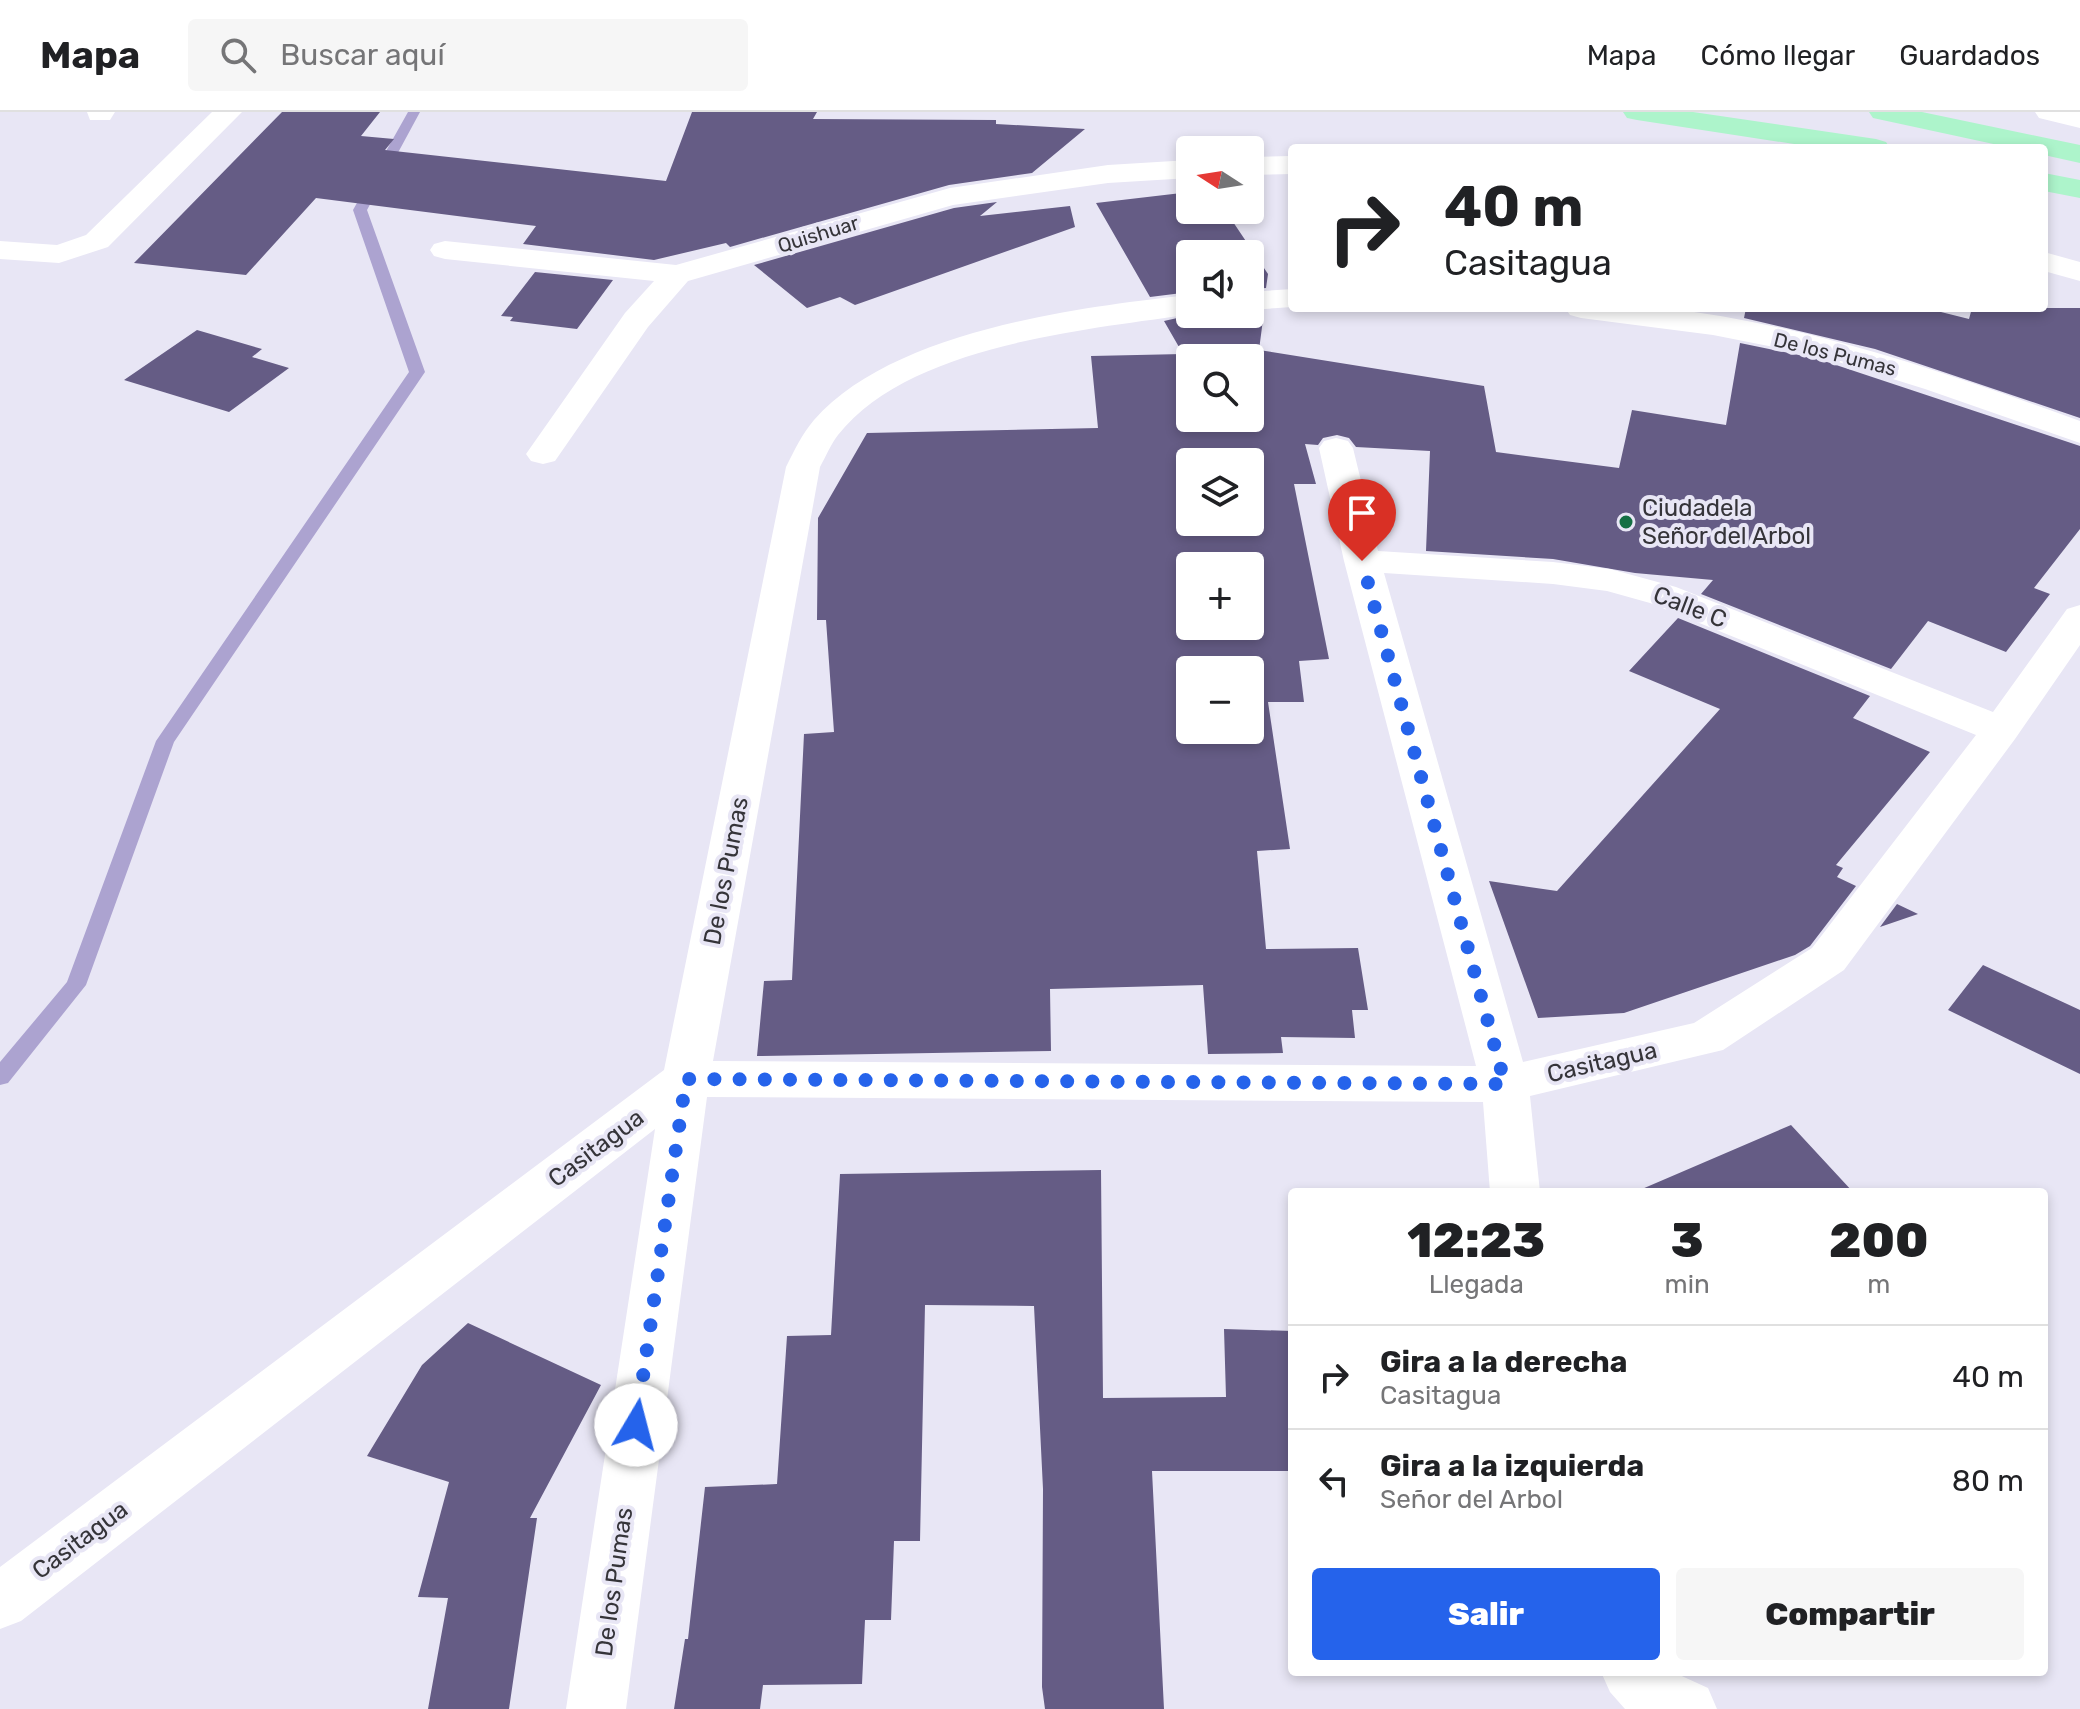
<!DOCTYPE html>
<html lang="es">
<head>
<meta charset="utf-8">
<style>
	body { margin:0; font-family:Rubik,sans-serif; background:#f6f6f6; color:#202124; height:100vh; display:flex; flex-direction:column; font-size:30px; white-space:nowrap }
	* { box-sizing:border-box; margin:0 }
	p { font-size:26px; color:#757577 }
	.icon { flex:none; width:44px; height:44px; fill:none; stroke:currentColor; stroke-width:2; stroke-linecap:round; stroke-linejoin:round }
	.map { position:relative; flex:1; overflow:hidden }
	.panel { position:absolute; left:1288px; top:1076px; width:760px; height:488px; display:flex; flex-direction:column; background:#fff; border-radius:8px; box-shadow:0 4px 12px #0003 }
	.panel>* { flex:none }
	.banner { position:absolute; left:1288px; top:32px; width:760px; height:168px; border-radius:8px; box-shadow:0 4px 12px #0003; background:#fff; color:#202124; overflow:hidden }
	.needle { width:52px; rotate:282deg }
	.fabs { position:absolute; left:1176px; top:24px; display:grid; gap:16px }
	.fabs a { display:grid; place-items:center; width:88px; height:88px; border-radius:8px; background:#fff; box-shadow:0 4px 12px #0003; font-size:40px }
	.pin { position:absolute; display:grid; place-items:center; width:68px; height:68px; color:#fff; margin:-82px -34px; border-radius:50% 50% 50% 0; rotate:-45deg; box-shadow:0 0 8px #0007 }
	.pin .icon { rotate:45deg }
	.me { position:absolute; width:88px; margin:-44px; rotate:8deg; stroke-linejoin:round; filter:drop-shadow(0 0 6px #0008) }
	.turn { display:flex; align-items:center; gap:28px; height:168px; padding:0 24px; font-size:36px }
	.turn .icon { width:104px; height:104px; stroke-width:2.5 }
	.turn b { display:block; font-size:56px; line-height:68px }
	.eta { display:flex; justify-content:space-evenly; align-items:center; height:136px; text-align:center }
	.eta b { font-size:48px; font-weight:800; line-height:56px }
	.action { display:flex; gap:16px; margin-top:auto; padding:16px 24px }
	.action a { flex:1; height:92px; border-radius:8px; background:#2563eb; color:#fff; font-size:32px; font-weight:800; line-height:92px; text-align:center }
	.action a+a { background:#f6f6f6; color:#202124 }
	ul { padding:0; list-style:none }
	li { display:flex; align-items:center; gap:24px; height:104px; padding:0 24px; border-top:2px solid #e0e0e0 }
	li div { flex:1 }
	li b { display:block; font-size:30px }
	li em { font-style:normal }
	header { display:flex; align-items:center; gap:48px; box-sizing:border-box; height:112px; padding:0 40px; background:#fff; border-bottom:2px solid #e0e0e0 }
	header strong { font-size:38px }
	nav { display:flex; gap:44px; margin-inline-start:auto; font-size:28px }
	.search { width:560px; height:72px; background:#f6f6f6; display:flex; align-items:center; gap:20px; box-sizing:border-box; padding:0 28px; border-radius:8px; color:#757577; font-size:30px }
	.map>svg:first-child { display:block }
	.lines { fill:none; stroke-linecap:round; stroke-linejoin:round }
	.stream { fill:#aca3d0; fill-rule:evenodd }
	.building { fill:#655c85; fill-rule:evenodd }
	.minor { fill:#fff; fill-rule:evenodd }
	.major { fill:#adf4cb; fill-rule:evenodd }
	.route { stroke:#2563eb; stroke-width:14; stroke-dasharray:0 25.2 }
	.poi-dot { fill:#146f43; stroke:#e8e6f5; stroke-width:3 }
	.labels { text-anchor:middle; dominant-baseline:central; stroke-width:8; stroke-linejoin:round; paint-order:stroke }
	.far-street-label { font-size:20px; fill:#353439; stroke:#e8e6f5 }
	.poi-label { font-size:24px; fill:#353439; stroke:#e8e6f5; text-anchor:start }
	.street-label { font-size:24px; fill:#353439; stroke:#e8e6f5 }
</style>
</head>
<body>
<header>
<strong>Mapa</strong>
<div class="search"><svg class="icon" aria-label="search" viewBox="0 0 24 24"><circle cx="10" cy="10" r="6"/><path d="M15 15l6 6"/></svg>Buscar aquí</div>
<nav><a>Mapa</a><a>Cómo llegar</a><a>Guardados</a></nav>
</header>
<div class="map">
<svg width="2080" height="1597" viewBox="0 0 2080 1597">
	<rect width="100%" height="100%" fill="#e8e6f5"/>
	<g class="lines">
		<path class="stream" d="M408,0H420L367,98L425,260L174,630L86,873L8,971L0,973V950L67,870L156,629L409,260L353,98Z"/>
	</g>
	<path class="building" d="M282,0H380L361,24L394,27L385,38L666,69L692,0H817L813,7L996,8V12L1085,17L1032,61L949,73L730,135L726,131L654,148L523,132L536,114L316,86L246,163L134,151Z
		M1190,80V98H1225L1268,162L1266,176L1250,177V142H1190V180L1150,185L1096,91Z
		M997,90L980,104L1070,94L1075,115L855,193L840,185L807,196L754,153L954,96Z
		M535,160L613,168L577,217L510,209L513,205L501,204Z
		M1746,196H1925L1969,207L1972,196H2080V306L1875,237L1744,206Z
		M1264,200L1259,238L1484,274L1496,340L1619,356L1632,298L1726,313L1740,231L1818,247L2080,334V417L2034,476L2050,482L2006,540L1928,509L1891,557L1701,482L1713,468L1635,461L1553,447L1426,439L1430,339L1356,335L1349,326L1337,323L1323,326L1318,333L1305,332L1316,372H1294L1329,547L1299,549L1304,590H1268L1290,737L1257,739L1266,837L1358,836L1368,898H1352L1355,926L1281,925L1283,941L1208,942L1203,873L1050,877L1051,939L757,944L764,869L792,868L804,622L834,620L826,508H817L818,406L867,321L1098,316L1091,244L1183,242L1164,209L1195,202ZM1190,246H1250V306H1190ZM1190,350H1250V410H1190ZM1190,454H1250V514H1190ZM1190,558H1250V618H1190Z
		M197,218L262,237L252,245L289,256L229,300L124,268Z
		M1678,506L1870,584L1853,606L1930,640L1836,753L1843,756L1837,765L1856,774L1810,834L1795,843L1624,901L1538,906L1489,769L1557,779L1720,597L1629,559Z
		M1897,792L1918,802L1880,815Z
		M1983,853L2080,898V962L1948,898Z
		M1791,1013L1853,1080H1635Z
		M1101,1058L1103,1286L1226,1285L1224,1217L1292,1219V1359H1152L1164,1597H1045L1042,1575L1043,1377L1034,1194L925,1193L920,1429H894L891,1508H865L862,1572L763,1573L760,1597H674L685,1527H688L705,1375L777,1372L787,1224L831,1223L840,1062Z
		M468,1211L601,1273L530,1406H537L509,1597H428L448,1486L418,1485L449,1370L367,1344L422,1253Z"/>
	<g class="lines">
		<path class="minor" d="M87,0H115L110,8H90Z
			M212,0H242L108,135L59,151L0,147V129L57,133L86,123Z
			M2035,0H2080V16L2039,6Z
			M1292,44V62L1250,63V45Z
			M1190,48V66L1108,71L953,93L688,169L648,215L555,349L543,352L531,349L526,342L625,201L654,169L445,147L434,144L430,138L434,132L445,129L676,153L950,76L1108,53Z
			M2044,140L2080,150V169L2044,159Z
			M1292,177V195L1250,198V180Z
			M1190,183L1192,202C1087,218 910,232 838,323C831,332 826,344 820,355L713,949L1476,954L1344,449L1319,336L1324,329L1336,326L1348,329L1353,336L1378,439L1553,450L1610,457L1676,475L1993,600L2067,497L2080,493V533L2015,627L1844,858L1723,938L1530,984L1540,1080H1490L1483,990L707,985L626,1597H566L655,1017L21,1509L0,1517V1455L664,958L786,355C794,339 802,322 814,308C892,219 1078,195 1190,183ZM1384,461L1553,472L1607,479L1650,491L1976,623L1812,836L1694,911L1523,950Z
			M1565,196C1597,196 1631,193 1663,196C1807,212 1944,260 2080,309V331L1925,277L1819,244L1713,223L1581,206L1570,203Z
			M1601,1560H1673L1708,1576L1717,1597H1625L1610,1580Z"/>
		<path class="major" d="M1623,0H1693L1876,27L1886,30L1890,36H1820L1637,8L1627,6Z
			M1869,0H1922L2080,33V51L2044,43V36H2012L1873,6Z
			M2044,61L2080,68V86L2044,79Z"/>
	</g>
	<g class="lines">
		<path class="route" d="M636,1313L686,967L1505,972L1362,449"/>
	</g>
	<circle class="poi-dot" cx="1626" cy="410" r="8"/>
	<g class="labels">
		<g class="far-street-label">
			<text transform="translate(818 122) rotate(-17)">Quishuar</text>
			<text transform="translate(1835 242) rotate(14)">De los Pumas</text>
		</g>
		<g class="poi-label">
			<text x="1642" y="396">Ciudadela<tspan x="1642" dy="28">Señor del Arbol</tspan></text>
		</g>
		<g class="street-label">
			<text transform="translate(1690 495) rotate(21)">Calle C</text>
			<text transform="translate(726 759) rotate(-79)">De los Pumas</text>
			<text transform="translate(1602 950) rotate(-13)">Casitagua</text>
			<text transform="translate(596 1036) rotate(-37)">Casitagua</text>
			<text transform="translate(80 1428) rotate(-37)">Casitagua</text>
			<text transform="translate(614 1470) rotate(-82)">De los Pumas</text>
		</g>
	</g>
</svg>
<div class="fabs">
<a><svg class="needle" viewBox="-14 -14 28 28"><path d="M0-13l5 13h-10z" fill="#e53935"/><path d="M0 13l5-13h-10z" fill="#757577"/></svg></a>
<a><svg class="icon" aria-label="sound" viewBox="0 0 24 24"><path d="M4 9h4l5-4v14l-5-4H4zM17 9q2 3 0 6"/></svg></a>
<a><svg class="icon" aria-label="search" viewBox="0 0 24 24"><circle cx="10" cy="10" r="6"/><path d="M15 15l6 6"/></svg></a>
<a><svg class="icon" aria-label="layers" viewBox="0 0 24 24"><path d="M12 4l9 5-9 5-9-5zM3 14l9 5 9-5"/></svg></a>
<a>+</a>
<a>−</a>
</div>
<div class="pin" style="left:1362px;top:449px;background:#d93025"><svg class="icon" aria-label="arrive" viewBox="0 0 24 24"><path d="M6 21V4h12l-3 4 3 4H6"/></svg></div>
<svg class="me" style="left:636px;top:1313px" viewBox="-20 -20 40 40"><circle r="19" fill="#fff"/><path d="M0-13L10 11 0 6-10 11z" fill="#2563eb"/></svg>
<div class="banner">
<div class="turn"><svg class="icon" aria-label="right" viewBox="0 0 24 24"><path d="M7 20v-9h11M14 6l5 5-5 5"/></svg><div><b>40 m</b>Casitagua</div></div>
</div>
<section class="panel">
<div class="eta">
<div><b>12:23</b><p>Llegada</p></div>
<div><b>3</b><p>min</p></div>
<div><b>200</b><p>m</p></div>
</div>
<ul>
<li><svg class="icon" aria-label="right" viewBox="0 0 24 24"><path d="M7 20v-9h11M14 6l5 5-5 5"/></svg><div><b>Gira a la derecha</b><p>Casitagua</p></div><em>40 m</em></li>
<li><svg class="icon" aria-label="left" viewBox="0 0 24 24"><path d="M17 20v-9H6M10 6l-5 5 5 5"/></svg><div><b>Gira a la izquierda</b><p>Señor del Arbol</p></div><em>80 m</em></li>
</ul>
<div class="action"><a>Salir</a><a>Compartir</a></div>
</section>
</div>
</body>
</html>
